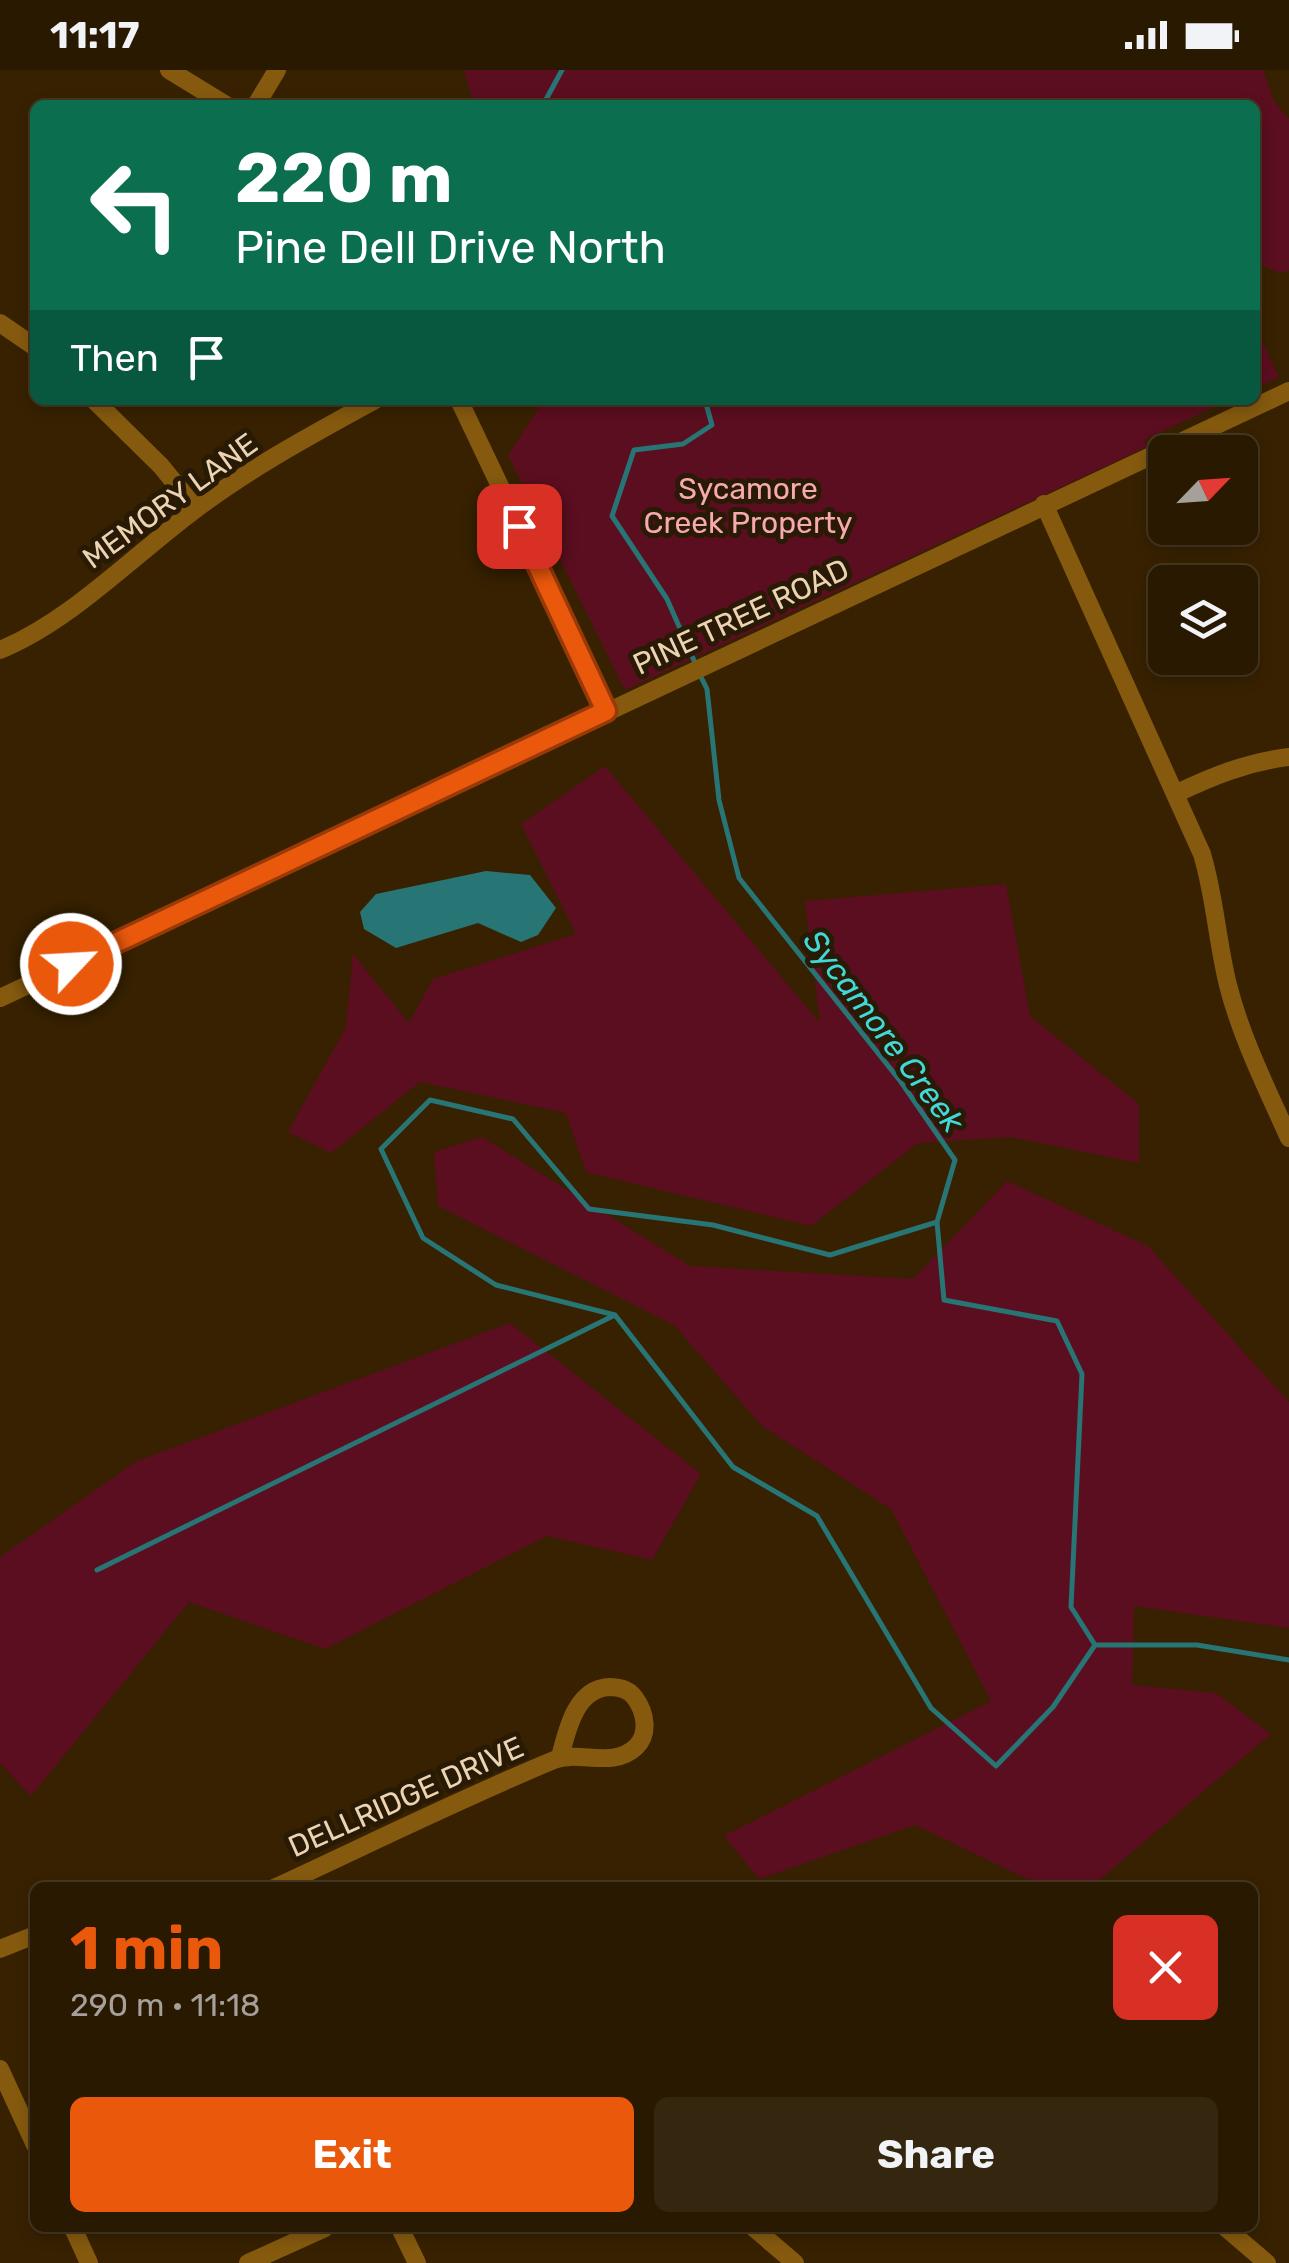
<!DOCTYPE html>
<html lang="en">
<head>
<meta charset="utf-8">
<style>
	body { margin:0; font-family:Rubik,sans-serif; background:#35260f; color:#f1f3f6; height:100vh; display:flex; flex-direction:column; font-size:38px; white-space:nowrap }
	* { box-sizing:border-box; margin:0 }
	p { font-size:32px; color:#a5a099 }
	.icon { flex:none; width:55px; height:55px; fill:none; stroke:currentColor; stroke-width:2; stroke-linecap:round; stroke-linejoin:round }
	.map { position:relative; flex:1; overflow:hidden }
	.panel { position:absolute; left:30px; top:1812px; width:1228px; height:350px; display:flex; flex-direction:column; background:#291900; border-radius:15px; box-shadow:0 5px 15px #0003,0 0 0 2px #453822 }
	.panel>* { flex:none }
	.top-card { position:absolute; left:30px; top:30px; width:1230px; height:305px; border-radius:15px; box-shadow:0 5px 15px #0003,0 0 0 2px #453822; background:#0b6e4f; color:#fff; overflow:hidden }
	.needle { width:65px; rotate:65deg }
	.buttons { position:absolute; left:1148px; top:365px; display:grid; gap:20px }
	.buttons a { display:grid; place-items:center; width:110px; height:110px; border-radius:15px; background:#291900; box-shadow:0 5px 15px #0003,0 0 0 2px #453822; font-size:50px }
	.pin { position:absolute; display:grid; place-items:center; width:85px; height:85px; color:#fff; margin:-42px; border-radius:20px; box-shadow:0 5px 15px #0006 }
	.me { position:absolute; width:110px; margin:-55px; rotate:65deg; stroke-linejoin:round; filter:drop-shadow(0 0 8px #0008) }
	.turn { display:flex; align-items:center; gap:35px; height:210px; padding:0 40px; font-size:45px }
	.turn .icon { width:130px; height:130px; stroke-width:2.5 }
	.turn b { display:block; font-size:70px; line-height:85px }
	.then { display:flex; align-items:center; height:95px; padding:0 40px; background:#0003; gap:20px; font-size:38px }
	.round { display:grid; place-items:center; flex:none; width:105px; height:105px; border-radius:15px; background:#35260f }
	.overview { display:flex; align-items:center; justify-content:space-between; height:170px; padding:0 40px }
	h1 { font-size:60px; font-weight:700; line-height:75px; color:#ea580c }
	.cta { display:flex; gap:20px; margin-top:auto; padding:20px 40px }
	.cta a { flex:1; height:115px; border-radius:15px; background:#ea580c; color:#fff; font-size:40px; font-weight:700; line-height:115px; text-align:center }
	.cta a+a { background:#35260f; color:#f1f3f6 }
	.status { display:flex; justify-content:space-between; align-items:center; height:70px; padding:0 50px; background:#291900; direction:ltr }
	.status svg { height:28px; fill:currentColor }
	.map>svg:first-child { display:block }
	.green { fill:#5b0e1f }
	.water { fill:#277575 }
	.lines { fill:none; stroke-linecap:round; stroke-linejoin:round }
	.stream { stroke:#277575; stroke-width:5 }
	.street { stroke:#855a0f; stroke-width:18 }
	.route-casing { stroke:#983908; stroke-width:25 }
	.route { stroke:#ea580c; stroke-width:18 }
	.labels { text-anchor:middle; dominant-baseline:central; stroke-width:10; stroke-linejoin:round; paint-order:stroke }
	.park-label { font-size:30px; fill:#f8a9af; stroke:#281a05 }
	.street-label { font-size:30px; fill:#ebd3b3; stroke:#281a05 }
	.water-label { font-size:32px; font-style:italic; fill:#40d9d8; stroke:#281a05 }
</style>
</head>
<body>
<div class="status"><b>11:17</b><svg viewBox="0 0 49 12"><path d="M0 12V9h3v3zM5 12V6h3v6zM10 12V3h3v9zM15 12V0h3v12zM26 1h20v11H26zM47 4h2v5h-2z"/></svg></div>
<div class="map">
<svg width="1289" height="2193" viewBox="0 0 1289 2193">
	<rect width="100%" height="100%" fill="#372100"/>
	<path class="green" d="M464,0H1263L1274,31L1289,49V200L1280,203L1255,192V35H474Z
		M1255,256L1279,307L1255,318Z
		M539,330H1229L1144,370L1147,377L625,620L508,385L540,336Z
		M605,696L820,953L805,831L1006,814L1030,946L1139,1034V1093L1011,1067L918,1073L811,1156L586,1102L566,1043L420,1012L331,1083L288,1062L346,957L353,884L409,953L433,909L576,864L521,754Z
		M482,1067L690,1196L913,1209L1007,1111L1148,1176L1289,1332V1558L1134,1536L1132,1615L1216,1623L1271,1664L1091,1817H1044L915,1755L759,1809L724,1766L991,1631L891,1439L762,1356L674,1255L438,1136L434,1082Z
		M510,1253L701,1404L652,1490L547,1466L325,1579L189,1532L31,1726L0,1693V1487L137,1391Z"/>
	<path class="water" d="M486,801L530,805L556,838L538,865L521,872L478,853L396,878L364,859L360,842L376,824Z"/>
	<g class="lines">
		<path class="stream" d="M543,35L562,0
			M696,595L667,529L612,446L634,380L683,374L712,355L705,330
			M700,605L707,619L719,730L739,808L901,1012L955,1090L937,1152L830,1185L713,1155L589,1139L513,1049L430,1030L381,1079L423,1168L496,1215L615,1245L733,1397L817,1446L931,1638L996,1696L1053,1637L1095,1575H1197L1289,1590
			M937,1152L944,1230L1057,1251L1082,1304L1071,1537L1095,1575
			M97,1500L615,1245"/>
		<path class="street" d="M169,0L226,35
			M256,35L277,0
			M0,253L35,277
			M94,330L161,396L196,439
			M459,330L607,641
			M1044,434L1202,784C1215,827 1217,871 1228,915C1241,967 1267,1019 1289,1068
			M0,580C69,552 132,487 192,442C248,399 313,364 375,330
			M1175,724C1213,706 1247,692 1289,687
			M0,928L1289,321
			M274,1818C367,1775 460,1729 554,1690C579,1680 613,1699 636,1677C649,1664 646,1643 635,1628C629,1619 619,1617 609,1617C575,1619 567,1661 560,1687
			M0,1879L35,1865
			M0,1999L35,2075
			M73,2158L89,2193
			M400,2158L417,2193
			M754,2158L795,2193
			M1226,2158L1267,2193
			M248,2193L325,2158"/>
	</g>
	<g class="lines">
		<defs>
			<path id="route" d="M71,894L606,641L519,456"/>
		</defs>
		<use href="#route" class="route-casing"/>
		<use href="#route" class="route"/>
	</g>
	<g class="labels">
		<g class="park-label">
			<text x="748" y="419">Sycamore<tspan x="748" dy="34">Creek Property</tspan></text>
		</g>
		<g class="street-label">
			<text transform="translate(170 431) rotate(-36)">MEMORY LANE</text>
			<text transform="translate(741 547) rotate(-25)">PINE TREE ROAD</text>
			<text transform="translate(406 1727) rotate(-24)">DELLRIDGE DRIVE</text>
		</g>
		<g class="water-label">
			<text transform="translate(884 961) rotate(53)">Sycamore Creek</text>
		</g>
	</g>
</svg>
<div class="buttons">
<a><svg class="needle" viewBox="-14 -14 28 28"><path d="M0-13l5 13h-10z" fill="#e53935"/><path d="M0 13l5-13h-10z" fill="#a5a099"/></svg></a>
<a><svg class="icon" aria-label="layers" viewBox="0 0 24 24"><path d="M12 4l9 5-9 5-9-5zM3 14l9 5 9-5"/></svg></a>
</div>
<div class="pin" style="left:519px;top:456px;background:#d93025"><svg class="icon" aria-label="arrive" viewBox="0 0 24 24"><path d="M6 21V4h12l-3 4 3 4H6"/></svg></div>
<svg class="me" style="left:71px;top:894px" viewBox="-20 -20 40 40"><circle r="17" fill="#ea580c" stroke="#fff" stroke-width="3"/><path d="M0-11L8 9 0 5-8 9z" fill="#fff"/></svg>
<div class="top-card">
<div class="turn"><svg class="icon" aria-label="left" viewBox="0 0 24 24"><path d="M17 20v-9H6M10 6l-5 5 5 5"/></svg><div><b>220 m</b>Pine Dell Drive North</div></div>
<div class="then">Then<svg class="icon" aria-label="arrive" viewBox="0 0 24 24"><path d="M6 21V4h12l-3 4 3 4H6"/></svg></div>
</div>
<section class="panel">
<div class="overview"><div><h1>1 min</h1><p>290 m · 11:18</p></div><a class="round" style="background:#d93025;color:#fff"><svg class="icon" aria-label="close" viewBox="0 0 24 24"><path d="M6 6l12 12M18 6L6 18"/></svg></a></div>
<div class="cta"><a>Exit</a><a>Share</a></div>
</section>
</div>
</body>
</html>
